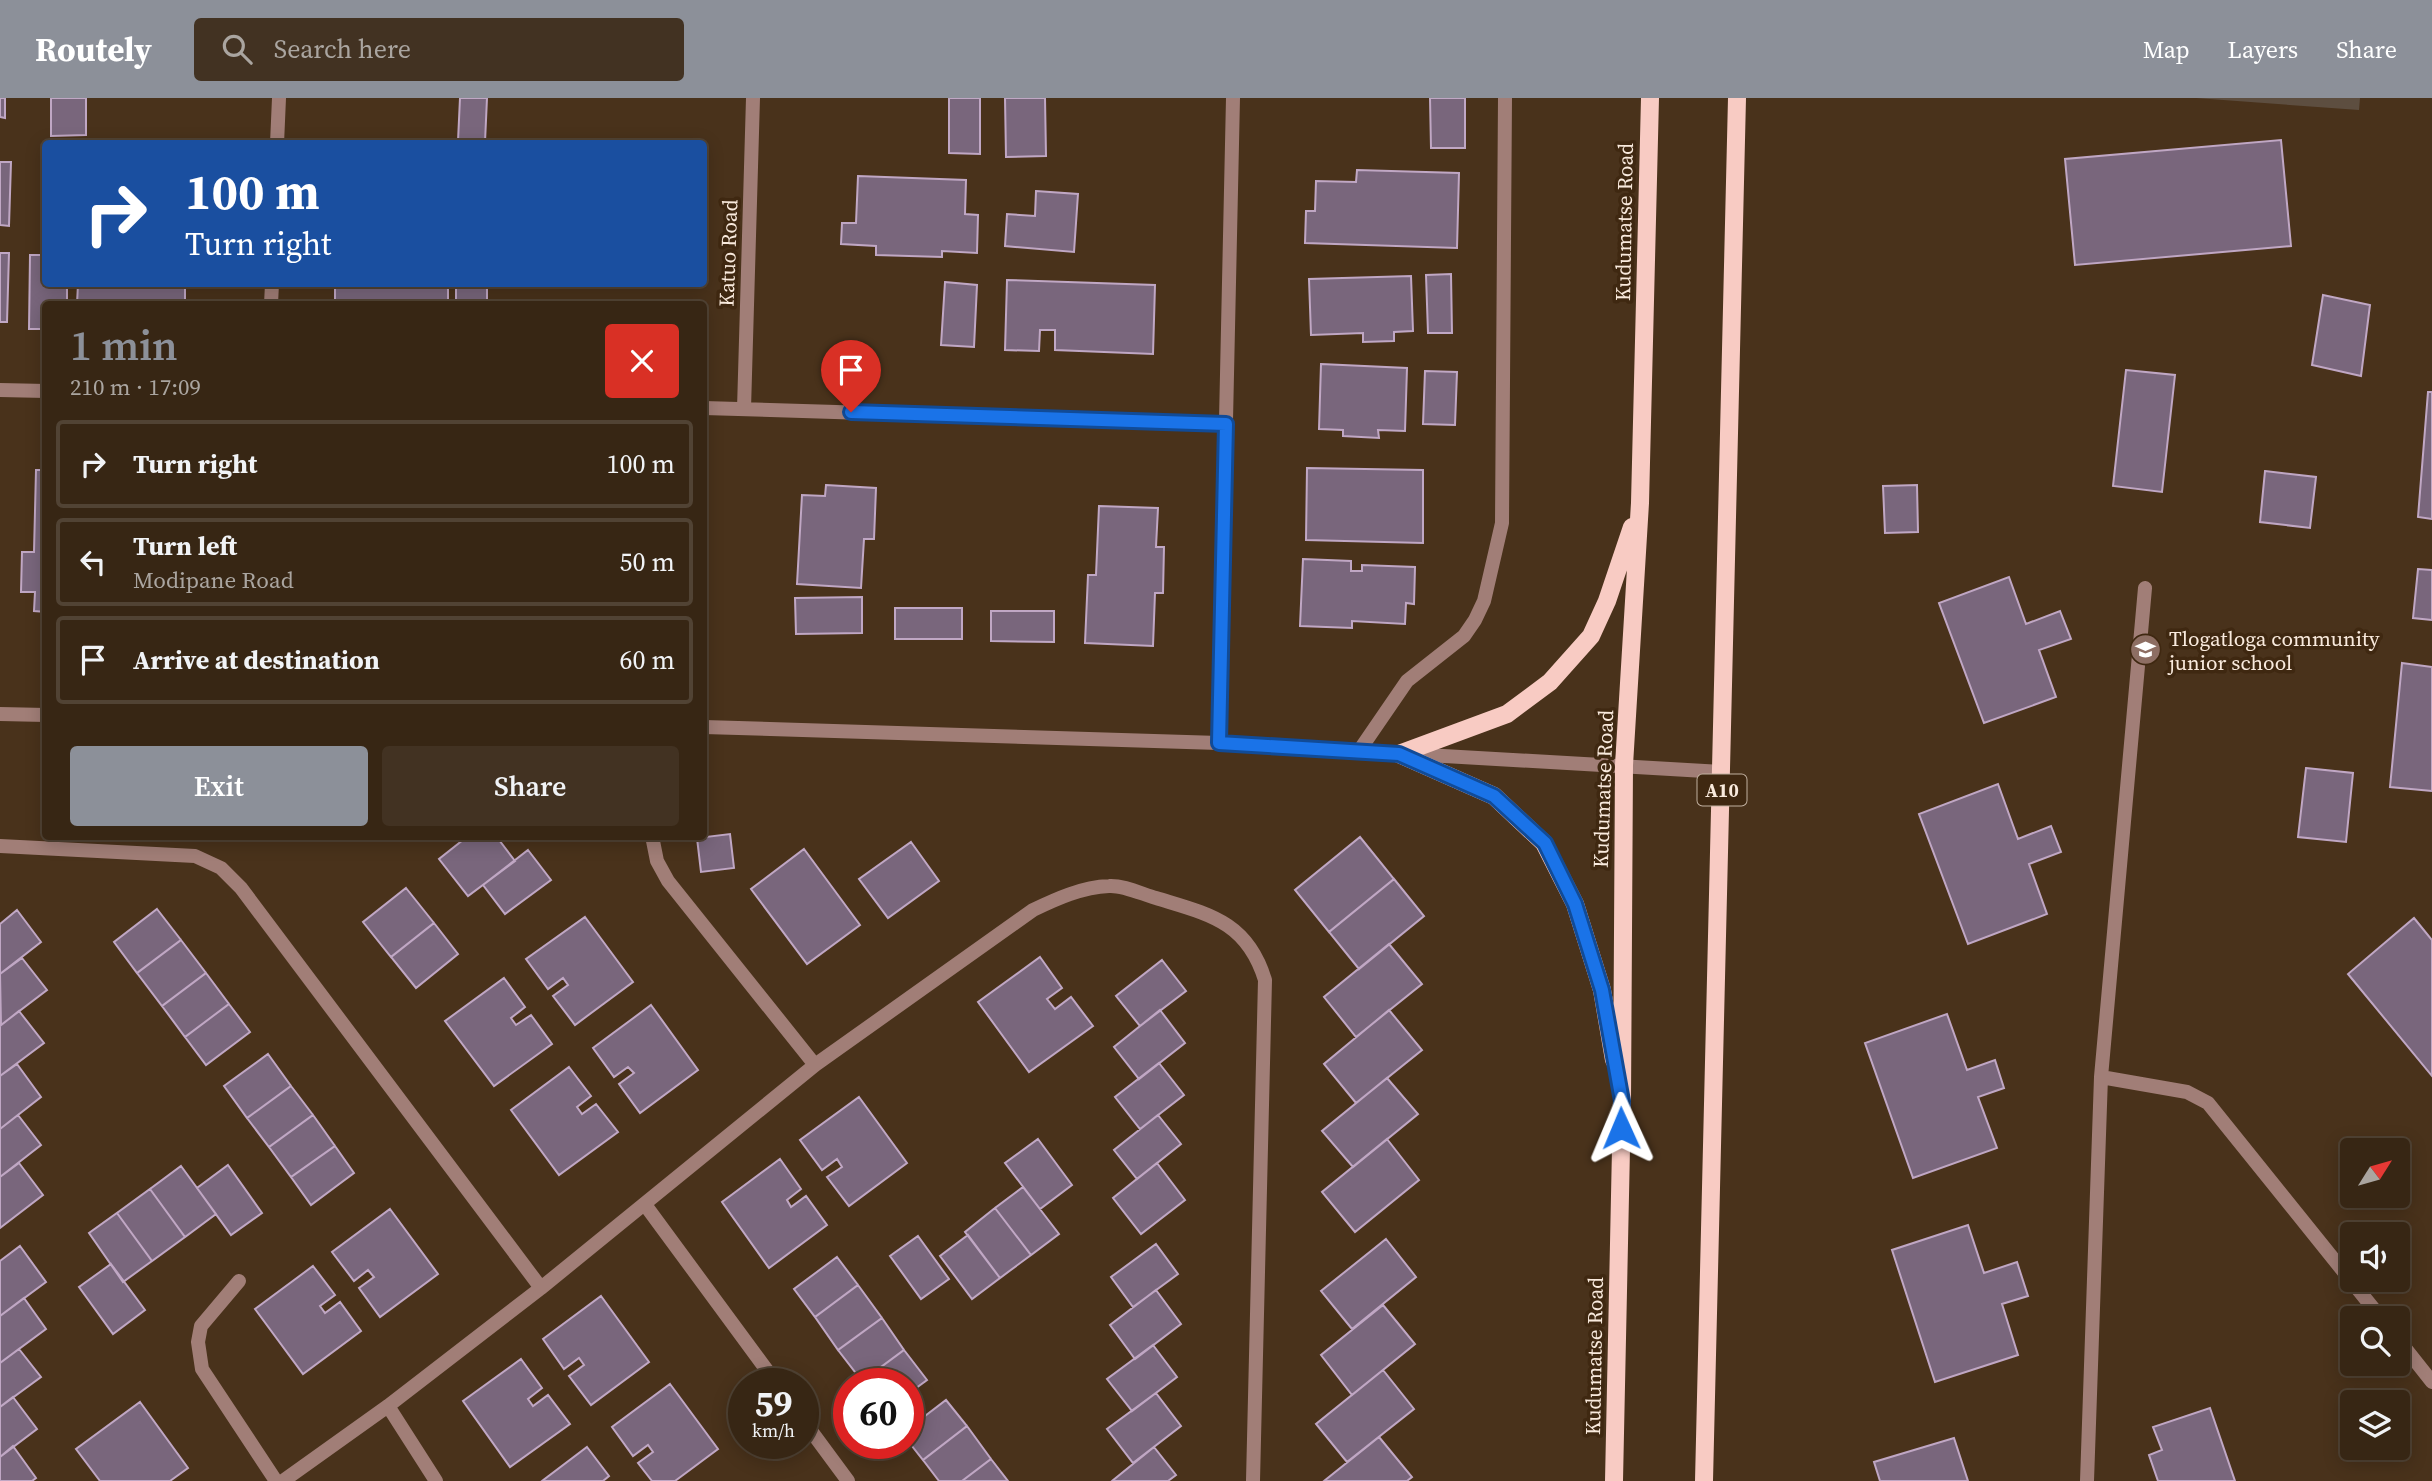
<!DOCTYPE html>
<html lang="en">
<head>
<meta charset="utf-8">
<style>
	body { margin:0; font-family:"Source Serif 4",serif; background:#423222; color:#f1f3f6; height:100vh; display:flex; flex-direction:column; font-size:26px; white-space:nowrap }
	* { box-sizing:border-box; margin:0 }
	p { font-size:23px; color:#aaa5a0 }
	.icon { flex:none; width:38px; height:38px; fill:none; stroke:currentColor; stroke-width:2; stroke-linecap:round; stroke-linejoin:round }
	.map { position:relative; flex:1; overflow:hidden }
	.panel { position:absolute; left:42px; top:203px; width:665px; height:539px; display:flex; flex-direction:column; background:#372614; border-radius:7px; box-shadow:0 4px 18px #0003,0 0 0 2px #514334 }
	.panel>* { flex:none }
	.top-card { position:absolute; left:42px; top:42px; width:665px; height:147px; border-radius:7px; box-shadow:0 4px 18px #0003,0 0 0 2px #514334; background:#1a4fa0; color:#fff; overflow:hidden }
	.needle { width:46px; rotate:53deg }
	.tools { position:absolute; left:2340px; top:1040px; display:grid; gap:14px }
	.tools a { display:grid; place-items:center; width:70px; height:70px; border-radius:7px; background:#372614; box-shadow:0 4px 18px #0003,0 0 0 2px #514334; font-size:35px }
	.speed { position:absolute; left:728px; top:1270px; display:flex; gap:14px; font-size:35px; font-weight:700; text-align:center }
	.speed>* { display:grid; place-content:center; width:91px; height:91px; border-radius:50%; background:#372614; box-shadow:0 4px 18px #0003,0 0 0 2px #514334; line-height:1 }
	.speed small { font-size:18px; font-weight:400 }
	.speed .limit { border:10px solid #d22; background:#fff; color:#111 }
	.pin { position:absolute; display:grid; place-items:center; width:60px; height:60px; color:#fff; margin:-72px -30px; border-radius:50% 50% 50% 0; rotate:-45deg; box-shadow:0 0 7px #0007 }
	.pin .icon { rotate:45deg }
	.me { position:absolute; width:77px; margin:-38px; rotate:359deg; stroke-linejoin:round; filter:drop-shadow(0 0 5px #0008) }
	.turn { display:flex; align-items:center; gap:24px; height:147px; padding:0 28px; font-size:32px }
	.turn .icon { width:91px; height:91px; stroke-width:2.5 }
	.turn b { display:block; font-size:49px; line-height:60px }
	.round { display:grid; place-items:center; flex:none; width:74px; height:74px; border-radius:7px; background:#423222 }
	.summary { display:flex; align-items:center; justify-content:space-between; height:119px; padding:0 28px }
	h1 { font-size:42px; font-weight:600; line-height:52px; color:#8c9099 }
	.button { display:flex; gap:14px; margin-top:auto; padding:14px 28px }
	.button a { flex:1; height:80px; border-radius:7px; background:#8c9099; color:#fff; font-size:28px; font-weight:600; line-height:80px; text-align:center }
	.button a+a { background:#423222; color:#f1f3f6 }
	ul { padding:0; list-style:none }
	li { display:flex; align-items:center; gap:21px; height:88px; margin:0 14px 10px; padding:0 14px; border:4px solid #514334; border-radius:7px }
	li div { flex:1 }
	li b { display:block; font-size:26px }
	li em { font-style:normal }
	header { display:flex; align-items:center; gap:42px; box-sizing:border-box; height:98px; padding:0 35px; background:#8c9099; color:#fff }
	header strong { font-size:33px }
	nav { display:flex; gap:38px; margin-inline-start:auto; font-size:24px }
	.search { width:490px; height:63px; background:#423222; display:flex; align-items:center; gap:18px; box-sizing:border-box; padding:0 24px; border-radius:7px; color:#aaa5a0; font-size:26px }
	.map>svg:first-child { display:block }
	.green { fill:#5d4e40 }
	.building { fill:#79667c; stroke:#c0a7c4; stroke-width:2 }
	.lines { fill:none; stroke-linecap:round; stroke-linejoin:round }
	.minor { stroke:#a17e77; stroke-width:14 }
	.tertiary { stroke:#a17e77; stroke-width:14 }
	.primary { stroke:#f8cbc3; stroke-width:18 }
	.route-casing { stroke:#114b97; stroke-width:18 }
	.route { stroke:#1a73e8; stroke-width:12 }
	.labels { text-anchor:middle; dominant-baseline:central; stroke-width:7; stroke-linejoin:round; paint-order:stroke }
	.shield { fill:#3f2811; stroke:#c1b0a0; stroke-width:2 }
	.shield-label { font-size:19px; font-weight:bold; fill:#f9eadd }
	.street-label { font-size:21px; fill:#f9eadd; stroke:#3f2811 }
	.poi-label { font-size:21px; fill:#f9eadd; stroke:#3f2811; text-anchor:start }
</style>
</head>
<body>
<header>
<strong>Routely</strong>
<div class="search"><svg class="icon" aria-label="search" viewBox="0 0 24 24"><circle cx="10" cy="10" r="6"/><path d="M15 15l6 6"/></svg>Search here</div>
<nav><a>Map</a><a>Layers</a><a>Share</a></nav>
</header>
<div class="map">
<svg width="2432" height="1383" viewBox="0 0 2432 1383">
	<rect width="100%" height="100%" fill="#49321b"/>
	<path class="green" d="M2196,0H2360L2359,12Z"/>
	<path class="building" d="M0,0H5V20L0,19Z
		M51,0H86V37L51,38Z
		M460,0H487L485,44L458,43Z
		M949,0H980V56L949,55Z
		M1005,0H1045L1046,58L1006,59Z
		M1430,0H1465V50H1431Z
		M2281,42L2291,148L2075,167L2065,61Z
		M41,63H46V131H41Z
		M0,64H11L9,128L0,127Z
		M1357,72L1459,75L1457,150L1305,145L1306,113H1315L1316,83L1356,84Z
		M858,78L966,82L965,116L978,117L977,155L942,153V159L876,157V148L841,146L842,125H856Z
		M1036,93L1078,96L1074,154L1005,148L1007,116L1035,118Z
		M0,155H9L7,224H0Z
		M30,157H46V186H67V206H46V231H29Z
		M1451,176L1452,235H1428L1426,177Z
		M1411,178L1413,233L1394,234V243L1363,244V235L1311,237L1309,181Z
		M1007,182L1155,187L1153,256L1055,252V232H1040L1039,253L1005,252Z
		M945,184L977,187L974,249L941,247Z
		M78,186H185V206H77Z
		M335,186H448V206H335Z
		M456,186H487V206H456Z
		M2323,197L2370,207L2361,278L2312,267Z
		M1321,266L1407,270L1405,333L1378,332L1379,340L1343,338V332L1319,331Z
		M2126,272L2175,277L2162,394L2113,388Z
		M1425,273L1457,274L1455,327L1423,326Z
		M2428,294H2432V421L2418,419Z
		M1307,370L1423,372V445L1306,442Z
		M36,372H46V514L34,513L35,494H21L22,454H34Z
		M2265,373L2316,379L2310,430L2260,424Z
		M826,387L876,390L874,441H864L861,490L797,486L802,397L825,398Z
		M1917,387L1918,434L1885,435L1883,388Z
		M1099,408L1158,410L1156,449H1164L1163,495H1155L1153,548L1085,545L1088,477H1096Z
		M1303,461L1351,463V473H1362V467L1415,469L1414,506L1406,505L1405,526L1352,523V530L1300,528Z
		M2418,471L2432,472V522L2413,520Z
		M2009,479L2026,526L2060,513L2071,541L2039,552L2056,599L1984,625L1939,505Z
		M862,499V535L796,536L795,500Z
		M895,510H962V541H895Z
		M991,513H1054V544L991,543Z
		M2402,565L2432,569V693L2390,689Z
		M2306,670L2353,675L2346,744L2298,739Z
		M1998,686L2018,741L2051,728L2061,754L2029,766L2047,816L1968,846L1919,716Z
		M730,736L734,770L701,774L697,740Z
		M468,738H496L515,763L468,798L439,761Z
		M1360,739L1394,781L1329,834L1295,792Z
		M911,744L939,783L888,820L859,781Z
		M804,751L860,827L807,866L751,791Z
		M528,752L551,782L505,816L483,787Z
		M1394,781L1424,818L1359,871L1329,834Z
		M406,790L434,825L391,859L363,824Z
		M157,811L181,842L137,875L114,844Z
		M17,812L41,844L0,876V826Z
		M585,819L633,884L575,927L553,898L568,887L563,880L548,891L526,861Z
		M2414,820L2432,842V978L2348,876Z
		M434,825L458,856L416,890L391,859Z
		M181,842L206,875L162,908L137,875Z
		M1389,846L1422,886L1356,939L1324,899Z
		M1040,859L1062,890L1047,901L1055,911L1071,899L1093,928L1029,974L978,904Z
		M22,860L47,892L1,927L0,876Z
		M1162,862L1186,893L1140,928L1116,898Z
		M206,875L229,906L185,939L162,908Z
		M504,880L525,909L511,920L516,927L531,917L552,946L494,988L445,923Z
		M229,906L250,934L206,967L185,939Z
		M651,907L698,972L640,1015L619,986L634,975L628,969L614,979L593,950Z
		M1160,912L1185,945L1139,981L1114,949Z
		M1389,912L1422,952L1356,1005L1324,966Z
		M19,913L44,945L0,978V928Z
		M1947,916L1967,972L1995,962L2004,990L1978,999L1997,1050L1913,1080L1865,945Z
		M268,956L291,988L247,1020L224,988Z
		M1159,965L1184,997L1140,1031L1115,999Z
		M17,966L41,999L0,1031V978Z
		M569,969L591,998L577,1009L582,1016L596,1006L618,1034L559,1077L511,1012Z
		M1387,980L1418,1016L1353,1069L1322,1033Z
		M291,988L313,1017L269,1049L247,1020Z
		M859,999L907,1065L849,1108L827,1079L842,1069L837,1061L822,1072L800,1042Z
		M18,1017L41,1047L0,1079V1031Z
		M313,1017L335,1048L291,1079L269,1049Z
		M1158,1017L1181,1046L1137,1081L1114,1052Z
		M1038,1041L1072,1087L1040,1111L1005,1065Z
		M1387,1041L1419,1082L1355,1134L1322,1094Z
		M335,1048L354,1075L311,1107L291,1079Z
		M780,1061L801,1091L787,1102L791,1109L806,1098L827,1127L769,1170L722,1104Z
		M19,1065L43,1097L0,1130V1079Z
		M1157,1065L1185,1102L1141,1136L1113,1100Z
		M228,1067L262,1115L231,1137L197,1090Z
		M181,1068L216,1116L185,1139L150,1091Z
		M1023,1089L1059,1136L1031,1157L995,1110Z
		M150,1091L185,1139L152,1163L117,1115Z
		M995,1110L1031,1157L1000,1180L965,1134Z
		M390,1111L438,1176L380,1219L359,1190L374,1179L368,1172L354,1183L332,1154Z
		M117,1115L152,1163L123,1184L89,1135Z
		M1968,1127L1984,1175L2017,1164L2028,1198L2002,1206L2018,1257L1935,1284L1892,1152Z
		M968,1137L1000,1180L972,1201L940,1158Z
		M918,1138L949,1181L921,1201L890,1158Z
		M1386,1141L1416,1179L1352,1231L1321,1193Z
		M1156,1146L1178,1176L1133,1209L1111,1179Z
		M20,1148L46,1184L0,1218V1163Z
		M837,1159L858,1187L815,1219L794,1191Z
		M111,1166L145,1212L113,1236L79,1189Z
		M313,1168L335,1197L320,1208L325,1215L340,1204L361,1233L303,1276L255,1211Z
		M858,1187L882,1220L838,1252L815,1219Z
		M1156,1192L1181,1226L1135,1261L1110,1227Z
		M601,1198L649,1264L591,1307L569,1278L584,1267L579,1260L564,1271L543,1241Z
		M24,1200L46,1231L0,1265V1218Z
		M1383,1207L1415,1246L1352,1297L1321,1257Z
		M882,1220L904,1252L862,1283L838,1252Z
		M1153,1247L1177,1279L1132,1313L1107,1281Z
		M19,1251L41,1279L0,1309V1265Z
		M904,1252L927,1282L908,1296V1286H864L862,1283Z
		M521,1261L542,1290L528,1301L533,1308L548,1297L570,1326L510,1369L463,1303Z
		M1383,1272L1414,1311L1347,1364L1316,1326Z
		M670,1286L718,1351L675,1383H652L638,1365L653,1354L648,1347L633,1358L612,1329Z
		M1156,1295L1181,1328L1133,1365L1107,1331Z
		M13,1299L37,1331L0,1359V1309Z
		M946,1302L967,1328L923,1362L908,1343V1331Z
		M140,1304L188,1370L170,1383H100L76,1351Z
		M2210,1310L2235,1383H2158L2149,1357L2162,1352L2153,1329Z
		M967,1328L991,1361L962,1383H939L923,1362Z
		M1379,1339L1412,1379L1407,1383H1324Z
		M1954,1340L1968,1383H1880L1874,1364Z
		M13,1348L36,1380L32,1383H0V1359Z
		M587,1349L609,1378L603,1383H542Z
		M1154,1349L1176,1377L1168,1383H1112Z
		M991,1361L1008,1383H962Z"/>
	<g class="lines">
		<path class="minor" d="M277,46L279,0
			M271,206L272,186
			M0,292L46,293
			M704,310L1226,326
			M744,311L753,0
			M1219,645L1233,0
			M1359,653L1407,583L1464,538L1475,522L1484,503L1502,425L1505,0
			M652,738L657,763L668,783L815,967
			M0,748L195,758L221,770L241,790L541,1190
			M2101,979L2187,994L2208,1005L2381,1220
			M646,1108L777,1286
			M239,1183L201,1228L198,1244L202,1271L276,1383
			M2398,1241L2432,1284
			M388,1308L436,1383
			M803,1322L848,1383
			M283,1383L388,1308L541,1190L815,967L1033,812C1056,801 1082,789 1109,788C1123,787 1142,796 1156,800C1208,816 1247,823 1265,882L1253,1383
			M2087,1383L2101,979L2145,490"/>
		<path class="tertiary" d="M0,616L46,617
			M704,629L1219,645L1722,674"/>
		<path class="primary" d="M1399,656L1494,698L1544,745L1575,806L1602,892L1614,962
			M1399,656L1507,616L1550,584L1591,538L1607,503L1632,429
			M1614,1383L1622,1003L1624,667L1640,405L1650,0
			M1704,1383L1737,0"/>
	</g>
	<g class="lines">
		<defs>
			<path id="route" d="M851,314L1226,326L1219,645L1399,656L1494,698L1545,745L1575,806L1602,892L1622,1003L1621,1030"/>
		</defs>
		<use href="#route" class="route-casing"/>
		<use href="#route" class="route"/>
	</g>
	<defs>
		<symbol id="school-disc" viewBox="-11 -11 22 22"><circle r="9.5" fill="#8d6e63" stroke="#3f2811"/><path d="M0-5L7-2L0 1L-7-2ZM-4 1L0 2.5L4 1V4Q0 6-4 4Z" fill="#fff"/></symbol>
	</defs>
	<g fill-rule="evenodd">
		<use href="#school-disc" x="2128" y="534" width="35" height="35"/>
	</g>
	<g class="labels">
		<rect class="shield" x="1697.5" y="676.5" width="49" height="31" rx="5"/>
		<g class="shield-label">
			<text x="1722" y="692">A10</text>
		</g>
		<g class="street-label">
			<text transform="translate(1624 124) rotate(-89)">Kudumatse Road</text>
			<text transform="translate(728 155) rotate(-88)">Katuo Road</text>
			<text transform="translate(1603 691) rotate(-88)">Kudumatse Road</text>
			<text transform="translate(1594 1258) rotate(-89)">Kudumatse Road</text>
		</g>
		<g class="poi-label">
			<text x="2169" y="540">Tlogatloga community<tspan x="2169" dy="24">junior school</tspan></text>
		</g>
	</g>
</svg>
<div class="tools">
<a><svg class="needle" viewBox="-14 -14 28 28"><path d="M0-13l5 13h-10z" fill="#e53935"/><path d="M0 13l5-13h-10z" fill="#aaa5a0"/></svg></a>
<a><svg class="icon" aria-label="sound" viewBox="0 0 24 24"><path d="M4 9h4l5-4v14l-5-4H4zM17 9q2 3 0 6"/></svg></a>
<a><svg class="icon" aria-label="search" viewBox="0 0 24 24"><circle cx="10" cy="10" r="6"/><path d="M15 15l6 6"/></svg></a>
<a><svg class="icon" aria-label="layers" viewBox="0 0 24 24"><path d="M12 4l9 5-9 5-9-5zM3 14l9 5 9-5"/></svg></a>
</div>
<div class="speed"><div>59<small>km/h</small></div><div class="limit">60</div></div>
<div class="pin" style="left:851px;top:314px;background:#d93025"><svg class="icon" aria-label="arrive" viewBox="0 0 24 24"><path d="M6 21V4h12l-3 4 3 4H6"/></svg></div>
<svg class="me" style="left:1621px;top:1030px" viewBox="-20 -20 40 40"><path d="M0-17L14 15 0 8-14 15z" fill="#1a73e8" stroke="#fff" stroke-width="4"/></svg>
<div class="top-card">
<div class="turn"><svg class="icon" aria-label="right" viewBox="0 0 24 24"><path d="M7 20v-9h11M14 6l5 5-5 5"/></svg><div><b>100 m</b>Turn right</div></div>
</div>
<section class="panel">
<div class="summary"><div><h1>1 min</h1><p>210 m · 17:09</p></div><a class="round" style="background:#d93025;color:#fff"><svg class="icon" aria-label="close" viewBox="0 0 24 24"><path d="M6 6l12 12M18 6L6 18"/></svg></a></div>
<ul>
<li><svg class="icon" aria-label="right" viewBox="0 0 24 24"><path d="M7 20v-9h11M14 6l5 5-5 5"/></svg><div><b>Turn right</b></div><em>100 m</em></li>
<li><svg class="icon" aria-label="left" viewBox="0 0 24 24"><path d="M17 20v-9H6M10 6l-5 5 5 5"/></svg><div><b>Turn left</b><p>Modipane Road</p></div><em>50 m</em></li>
<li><svg class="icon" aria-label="arrive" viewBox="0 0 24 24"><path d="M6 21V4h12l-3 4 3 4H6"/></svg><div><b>Arrive at destination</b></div><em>60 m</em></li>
</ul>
<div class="button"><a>Exit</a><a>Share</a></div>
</section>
</div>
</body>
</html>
